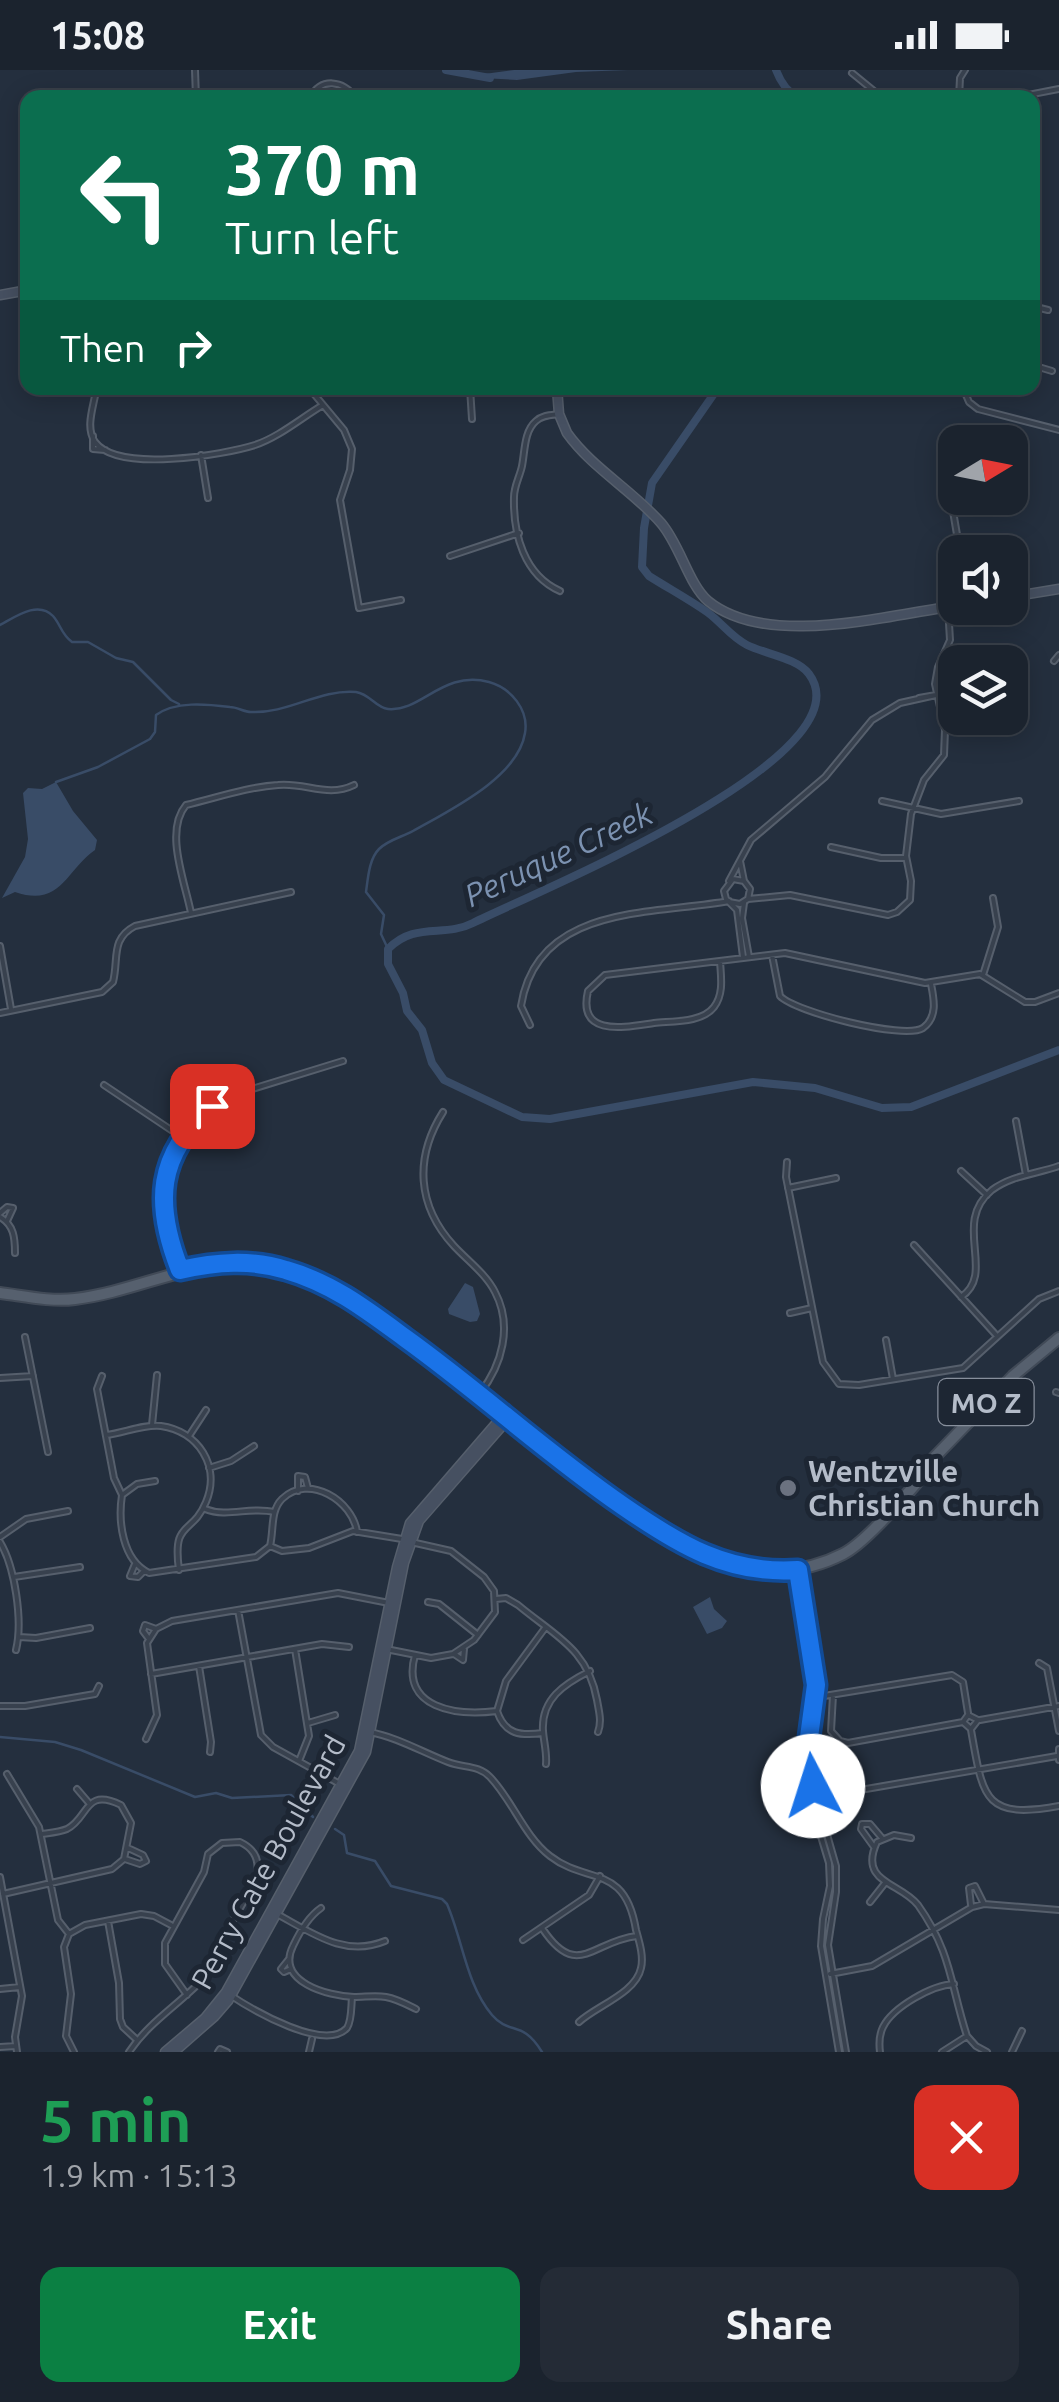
<!DOCTYPE html>
<html lang="en">
<head>
<meta charset="utf-8">
<style>
	body { margin:0; font-family:Ubuntu,sans-serif; background:#242b36; color:#f1f3f6; height:100vh; display:flex; flex-direction:column; font-size:38px; white-space:nowrap }
	* { box-sizing:border-box; margin:0 }
	p { font-size:32px; color:#a0a4aa }
	.icon { flex:none; width:55px; height:55px; fill:none; stroke:currentColor; stroke-width:2; stroke-linecap:round; stroke-linejoin:round }
	.map { position:relative; height:1982px; overflow:hidden }
	.details { display:flex; flex-direction:column; background:#1b232e; flex:1 }
	.details>* { flex:none }
	.guide { position:absolute; left:20px; top:20px; width:1020px; height:305px; border-radius:20px; box-shadow:0 5px 25px #0003,0 0 0 2px #39404a; background:#0b6e4f; color:#fff; overflow:hidden }
	.needle { width:65px; rotate:80deg }
	.fabs { position:absolute; left:938px; top:355px; display:grid; gap:20px }
	.fabs a { display:grid; place-items:center; width:90px; height:90px; border-radius:20px; background:#1b232e; box-shadow:0 5px 25px #0003,0 0 0 2px #39404a; font-size:50px }
	.pin { position:absolute; display:grid; place-items:center; width:85px; height:85px; color:#fff; margin:-42px; border-radius:20px; box-shadow:0 5px 15px #0006 }
	.me { position:absolute; width:110px; margin:-55px; rotate:355deg; stroke-linejoin:round; filter:drop-shadow(0 0 8px #0008) }
	.turn { display:flex; align-items:center; gap:35px; height:210px; padding:0 40px; font-size:45px }
	.turn .icon { width:130px; height:130px; stroke-width:2.5 }
	.turn b { display:block; font-size:70px; line-height:85px }
	.then { display:flex; align-items:center; height:95px; padding:0 40px; background:#0003; gap:20px; font-size:38px }
	.round { display:grid; place-items:center; flex:none; width:105px; height:105px; border-radius:20px; background:#242b36 }
	.headline { display:flex; align-items:center; justify-content:space-between; height:170px; padding:0 40px }
	h1 { font-size:60px; font-weight:700; line-height:75px; color:#1e9e55 }
	.button { display:flex; gap:20px; margin-top:auto; padding:20px 40px }
	.button a { flex:1; height:115px; border-radius:20px; background:#0b8043; color:#fff; font-size:40px; font-weight:700; line-height:115px; text-align:center }
	.button a+a { background:#242b36; color:#f1f3f6 }
	.status { display:flex; justify-content:space-between; align-items:center; height:70px; padding:0 50px; background:#1b232e; direction:ltr }
	.status svg { height:28px; fill:currentColor }
	.map>svg:first-child { display:block }
	.water { fill:#394c67 }
	.lines { fill:none; stroke-linecap:round; stroke-linejoin:round }
	.stream { stroke:#394c67; stroke-width:2.5 }
	.river { stroke:#394c67; stroke-width:8 }
	.street-casing { stroke:#565f6c; stroke-width:8 }
	.secondary-casing { stroke:#565f6c; stroke-width:11 }
	.primary-casing { stroke:#414a57; stroke-width:14 }
	.street { stroke:#38414e; stroke-width:4 }
	.secondary { stroke:#465061; stroke-width:8 }
	.primary { stroke:#56606e; stroke-width:10 }
	.route-casing { stroke:#114b97; stroke-width:25 }
	.route { stroke:#1a73e8; stroke-width:18 }
	.worship-dot { fill:#6b7280; stroke:#1d2633; stroke-width:4 }
	.labels { text-anchor:middle; dominant-baseline:central; stroke-width:10; stroke-linejoin:round; paint-order:stroke }
	.shield { fill:#1d2633; stroke:#878f9c; stroke-width:2.5 }
	.shield-label { font-size:28px; font-weight:bold; fill:#b4bcc9 }
	.poi-label { font-size:30px; font-weight:bold; fill:#b4bcc9; stroke:#1d2633; text-anchor:start }
	.street-label { font-size:30px; fill:#b4bcc9; stroke:#1d2633 }
	.water-label { font-size:32px; font-style:italic; fill:#7c92b1; stroke:#1d2633 }
</style>
</head>
<body>
<div class="status"><b>15:08</b><svg viewBox="0 0 49 12"><path d="M0 12V9h3v3zM5 12V6h3v6zM10 12V3h3v9zM15 12V0h3v12zM26 1h20v11H26zM47 4h2v5h-2z"/></svg></div>
<div class="map">
<svg width="1059" height="1982" viewBox="0 0 1059 1982">
	<rect width="100%" height="100%" fill="#242f3e"/>
	<path class="water" d="M514,0H628L576,2L517,10L481,8L484,4Z
		M56,712L73,741L97,770L95,780C66,800 61,838 15,822L2,828L25,787L28,769L23,723L28,718L42,719Z
		M465,1213L473,1217L480,1244L477,1251L470,1252L449,1244L448,1239Z
		M710,1527L714,1539L727,1551L722,1558L707,1564L693,1537Z"/>
	<g class="lines">
		<path class="stream" d="M0,555C15,547 38,530 53,546C61,555 61,564 72,572H88L116,588L133,592L171,630L179,634
			M56,712L98,697L150,669L155,662L156,645C175,631 206,634 230,637C237,637 244,642 251,642C288,644 319,619 356,622C370,624 376,638 388,639C422,642 442,600 489,612C511,618 529,640 525,663C518,708 448,741 413,761C402,767 388,770 379,779C369,789 368,808 366,822L384,845L381,864L388,879
			M0,1667L55,1672L81,1680L195,1727L216,1723L232,1728L291,1725L313,1747
			M335,1759L344,1765L347,1783L375,1791L391,1816L442,1829L447,1834C463,1871 466,1914 492,1945C510,1966 522,1949 542,1982"/>
		<path class="river" d="M446,0L490,8
			M776,0C780,11 788,23 799,28
			M718,318L652,413L644,458L642,497L649,506C668,518 688,529 707,542C721,552 731,567 747,575C765,584 797,588 809,604C871,687 526,826 473,853C444,868 415,851 388,879V894L403,923L407,941L422,960L432,993L444,1010L522,1047L550,1049L753,1012L815,1018L882,1038L911,1037L1059,980"/>
		<defs>
			<path id="street" d="M195,0L196,28
				M852,3L879,25L933,28
				M310,28C321,7 343,10 356,28
				M959,28L960,8L965,0
				M1012,28L1059,19
				M1032,161V163
				M1032,236L1048,240
				M1032,295L1052,301
				M309,318L344,360L352,379L350,400L340,430L359,538L401,530
				M470,318L472,349
				M963,318L969,332L978,339L1059,360
				M95,326C92,341 86,359 95,372C118,403 223,385 255,375C279,367 301,348 323,335
				M559,344C551,345 542,345 536,351C524,361 525,381 522,396C520,406 514,416 514,427C513,464 524,505 560,521
				M93,366V379L105,380
				M201,385L208,428
				M953,407L949,418L960,482
				M450,486L519,463
				M1054,591L1059,585
				M919,628L936,625
				M882,731L941,744L1019,731
				M831,777L881,788H906
				M740,791L744,811
				M729,811L751,770L825,707L872,650L900,633L936,625
				M748,829L790,825L888,845L897,842L910,830L911,811L906,786L911,744L924,710L944,685L945,660L935,614L938,597L950,570L948,537
				M729,832L740,834L748,829L750,819L744,811L733,809L724,821L726,829L737,840L743,887
				M744,833L742,848L749,887
				M191,843C185,812 164,761 186,735C216,728 247,717 278,715C305,712 328,728 354,715
				M0,876L11,939
				M772,885L780,926C795,942 904,970 923,958C938,947 934,929 931,914
				M720,891C721,907 724,924 714,937C702,953 672,951 654,953C626,957 577,968 588,921L605,905L785,883L925,913L980,904L1025,932H1035L1059,923
				M983,905L998,857L993,828
				M0,943L102,922L113,912C119,889 110,869 135,856L291,822
				M530,955L521,936C537,834 652,845 729,831
				M104,1015L180,1066
				M443,1042C414,1088 417,1136 454,1176C468,1191 486,1204 495,1222C513,1256 502,1295 480,1323
				M1016,1051L1026,1105
				M787,1092L786,1107L823,1292L839,1314L859,1315L963,1298L1039,1229L1059,1221
				M961,1101L987,1125
				M788,1118L836,1108
				M0,1143L7,1137L13,1138L7,1151
				M0,1147C14,1155 15,1168 15,1183
				M914,1175L997,1266
				M181,1200L162,1136L166,1103L180,1066L223,1028L343,991
				M961,1227C997,1203 951,1153 992,1120C1012,1105 1037,1104 1059,1096
				M790,1243L812,1238
				M25,1267L48,1382
				M886,1270L893,1309
				M102,1306L97,1319L114,1408L122,1425
				M0,1308L33,1306
				M1056,1322L1059,1323
				M152,1355L157,1305
				M106,1365C124,1363 143,1354 161,1356C198,1361 221,1396 206,1432C192,1466 172,1449 179,1500
				M189,1366L206,1340
				M209,1398L231,1391L254,1376
				M155,1411L137,1414L122,1425C118,1451 122,1490 149,1503L256,1487L270,1476C274,1460 270,1441 282,1429C309,1403 353,1431 357,1462
				M298,1421V1406L305,1407L308,1418
				M205,1439C228,1448 250,1436 274,1442
				M0,1467L26,1449L68,1441
				M0,1472C15,1497 23,1551 16,1580
				M270,1476L282,1481L309,1478L353,1461L402,1469
				M135,1494L130,1506L138,1507L144,1501
				M791,1501L809,1608L808,1640L800,1679L802,1703L829,1793L830,1816L823,1849L821,1876L839,1982
				M798,1501L816,1615L807,1676L808,1698L836,1796V1822L828,1875L846,1982
				M14,1507L80,1497
				M496,1529L506,1528L518,1535C555,1566 588,1579 597,1630C599,1642 602,1651 598,1662
				M428,1532L439,1534L478,1565
				M238,1540L261,1665L273,1677L338,1713
				M19,1567L36,1568L90,1558
				M149,1569L143,1561L145,1555L156,1559
				M295,1579L309,1666L299,1691
				M386,1579L431,1588L453,1584L474,1570L495,1542L494,1521L484,1507L451,1481L411,1472
				M454,1584L463,1590L464,1579
				M415,1585C400,1639 457,1646 497,1641
				M1039,1593L1047,1598L1059,1661
				M199,1596L211,1672L210,1682
				M151,1604L322,1574L349,1577
				M833,1625L831,1661L840,1671L848,1673L963,1652L968,1645L978,1650L971,1659L963,1652
				M818,1627L952,1605L963,1612L968,1643
				M0,1636H25L95,1624L99,1616
				M980,1650L1059,1636
				M308,1653L335,1645
				M971,1660C983,1727 983,1750 1059,1736
				M369,1662C397,1667 422,1682 448,1692C463,1698 479,1695 490,1707C513,1731 524,1766 550,1786C587,1815 625,1793 636,1860C639,1871 644,1886 641,1898C636,1923 596,1936 579,1952
				M543,1663C521,1666 505,1665 497,1641L506,1611L545,1558
				M146,1669L157,1645L147,1573L156,1559L172,1551L338,1523L389,1533
				M1059,1679V1690
				M546,1694C547,1683 544,1673 543,1661C541,1629 564,1614 590,1601
				M7,1704L39,1757L58,1850L69,1864
				M77,1719L89,1733
				M814,1728L1057,1686
				M911,1768L894,1765L877,1772C858,1813 900,1812 918,1835C952,1883 950,1914 967,1966L976,1976L987,1982
				M874,1777L861,1759L862,1754H870L882,1768
				M125,1789L140,1794L146,1791L143,1785L128,1778
				M0,1807L22,1926L15,1967L17,1982
				M3,1824L112,1799L124,1789L131,1753L121,1735C84,1717 89,1748 67,1759C60,1762 49,1763 42,1764
				M870,1832L885,1813
				M971,1835L969,1818L975,1816L984,1834
				M321,1838C308,1847 300,1861 293,1876C275,1912 328,1926 354,1927C365,1927 376,1925 386,1927C397,1929 406,1934 416,1939
				M275,1843C311,1862 344,1888 385,1871
				M108,1851L119,1913L120,1949L123,1957L136,1969
				M542,1858C577,1911 592,1871 637,1866
				M523,1870L589,1825L600,1806
				M289,1889L281,1899L284,1902L291,1899
				M830,1904L872,1896L972,1837L984,1834L1059,1840
				M0,1919L20,1917
				M230,1925C254,1941 325,1982 347,1958C352,1950 351,1937 352,1927
				M0,1977L16,1976
				M74,1982L66,1966L71,1924L64,1877L69,1864L85,1855L141,1844L154,1846L171,1855
				M129,1982C147,1955 172,1939 195,1917L255,1812C261,1794 257,1780 240,1772L222,1773L208,1784L204,1802L165,1873V1894L187,1925
				M218,1982L220,1979L227,1982
				M309,1982L312,1969
				M880,1982C879,1974 879,1965 883,1957C893,1937 932,1915 954,1914
				M942,1982L967,1966
				M1012,1982L1022,1961"/>
			<path id="secondary" d="M0,225L28,220
				M557,318L559,344L567,363C592,398 632,420 661,453C680,475 689,515 708,531C767,579 887,545 955,536
				M1010,527L1059,519
				M165,1982L205,1948L226,1922L359,1681L397,1497L410,1453L505,1343
				M174,1982L215,1946L228,1931L366,1682L404,1493L419,1451L510,1347"/>
			<path id="primary" d="M0,1223C24,1226 51,1232 75,1229C149,1220 213,1176 289,1201C345,1219 391,1255 436,1291C500,1340 562,1393 628,1439C654,1458 682,1479 712,1490C756,1506 802,1505 843,1484C867,1472 910,1420 929,1399L930,1393
				M927,1395L1013,1306L1059,1268"/>
		</defs>
		<use href="#street" class="street-casing"/>
		<use href="#secondary" class="secondary-casing"/>
		<use href="#primary" class="primary-casing"/>
		<use href="#street" class="street"/>
		<use href="#secondary" class="secondary"/>
		<use href="#primary" class="primary"/>
	</g>
	<g class="lines">
		<defs>
			<path id="route" d="M212,1036C156,1085 154,1134 180,1200C216,1192 251,1189 286,1200C332,1213 367,1240 405,1268C479,1321 547,1384 623,1436C678,1474 728,1505 798,1500L816,1615L807,1682L813,1716"/>
		</defs>
		<use href="#route" class="route-casing"/>
		<use href="#route" class="route"/>
	</g>
	<circle class="worship-dot" cx="788" cy="1418" r="10"/>
	<g class="labels">
		<rect class="shield" x="938.5" y="1309" width="95" height="46" rx="8"/>
		<g class="shield-label">
			<text x="986" y="1332">MO Z</text>
		</g>
		<g class="poi-label">
			<text x="808" y="1401">Wentzville<tspan x="808" dy="34">Christian Church</tspan></text>
		</g>
		<g class="street-label">
			<text transform="translate(268 1792) rotate(-61)">Perry Cate Boulevard</text>
		</g>
		<g class="water-label">
			<text transform="translate(558 784) rotate(-25)">Peruque Creek</text>
		</g>
	</g>
</svg>
<div class="fabs">
<a><svg class="needle" viewBox="-14 -14 28 28"><path d="M0-13l5 13h-10z" fill="#e53935"/><path d="M0 13l5-13h-10z" fill="#a0a4aa"/></svg></a>
<a><svg class="icon" aria-label="sound" viewBox="0 0 24 24"><path d="M4 9h4l5-4v14l-5-4H4zM17 9q2 3 0 6"/></svg></a>
<a><svg class="icon" aria-label="layers" viewBox="0 0 24 24"><path d="M12 4l9 5-9 5-9-5zM3 14l9 5 9-5"/></svg></a>
</div>
<div class="pin" style="left:212px;top:1036px;background:#d93025"><svg class="icon" aria-label="arrive" viewBox="0 0 24 24"><path d="M6 21V4h12l-3 4 3 4H6"/></svg></div>
<svg class="me" style="left:813px;top:1716px" viewBox="-20 -20 40 40"><circle r="19" fill="#fff"/><path d="M0-13L10 11 0 6-10 11z" fill="#1a73e8"/></svg>
<div class="guide">
<div class="turn"><svg class="icon" aria-label="left" viewBox="0 0 24 24"><path d="M17 20v-9H6M10 6l-5 5 5 5"/></svg><div><b>370 m</b>Turn left</div></div>
<div class="then">Then<svg class="icon" aria-label="right" viewBox="0 0 24 24"><path d="M7 20v-9h11M14 6l5 5-5 5"/></svg></div>
</div>
</div>
<section class="details">
<div class="headline"><div><h1>5 min</h1><p>1.9 km · 15:13</p></div><a class="round" style="background:#d93025;color:#fff"><svg class="icon" aria-label="close" viewBox="0 0 24 24"><path d="M6 6l12 12M18 6L6 18"/></svg></a></div>
<div class="button"><a>Exit</a><a>Share</a></div>
</section>
</body>
</html>
